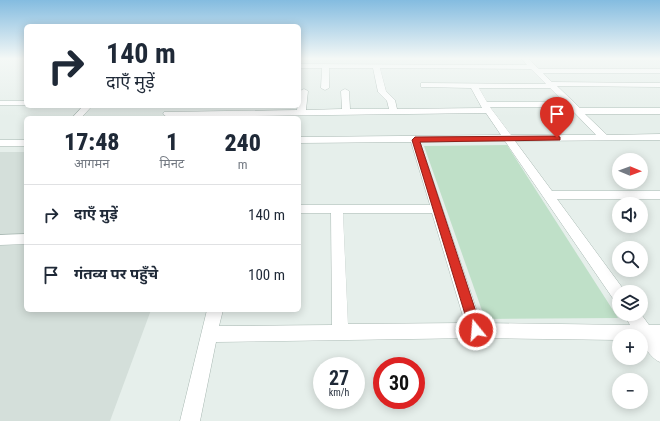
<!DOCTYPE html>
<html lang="hi">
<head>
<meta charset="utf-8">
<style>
	body { margin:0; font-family:"Roboto Condensed","Noto Sans Devanagari",sans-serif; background:#f6f6f7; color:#1f2937; height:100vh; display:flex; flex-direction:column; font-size:15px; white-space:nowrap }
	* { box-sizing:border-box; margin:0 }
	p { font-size:13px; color:#747a83 }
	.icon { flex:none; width:22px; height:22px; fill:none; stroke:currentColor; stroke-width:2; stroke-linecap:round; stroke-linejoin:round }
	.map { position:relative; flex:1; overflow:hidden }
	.details { position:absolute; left:24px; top:116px; width:277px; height:196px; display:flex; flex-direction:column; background:#fff; border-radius:6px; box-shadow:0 2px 10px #0003 }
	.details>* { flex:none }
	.banner { position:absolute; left:24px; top:24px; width:277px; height:84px; border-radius:6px; box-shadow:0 2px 10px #0003; background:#fff; color:#1f2937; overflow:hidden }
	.needle { width:26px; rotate:91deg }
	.buttons { position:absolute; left:612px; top:153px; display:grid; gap:8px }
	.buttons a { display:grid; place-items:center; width:36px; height:36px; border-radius:50%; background:#fff; box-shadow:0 2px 10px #0003; font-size:20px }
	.speed { position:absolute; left:313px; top:357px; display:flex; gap:8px; font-size:20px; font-weight:700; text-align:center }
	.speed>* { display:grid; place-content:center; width:52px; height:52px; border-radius:50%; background:#fff; box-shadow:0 2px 10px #0003; line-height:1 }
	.speed small { font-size:10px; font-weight:400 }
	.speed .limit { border:6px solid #d22; background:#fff; color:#111 }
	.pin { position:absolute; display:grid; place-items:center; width:34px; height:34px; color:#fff; margin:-41px -17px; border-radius:50% 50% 50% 0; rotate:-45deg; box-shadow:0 0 4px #0007 }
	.pin .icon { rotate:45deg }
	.me { position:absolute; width:44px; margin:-22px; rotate:343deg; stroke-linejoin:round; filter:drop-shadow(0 0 3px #0008) }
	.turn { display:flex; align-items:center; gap:14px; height:84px; padding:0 16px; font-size:18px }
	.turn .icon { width:52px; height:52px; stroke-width:2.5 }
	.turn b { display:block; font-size:28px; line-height:34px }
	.eta { display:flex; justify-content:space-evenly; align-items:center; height:68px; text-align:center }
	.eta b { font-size:24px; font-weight:800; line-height:28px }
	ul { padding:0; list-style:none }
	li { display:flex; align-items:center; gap:12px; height:60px; padding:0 16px; border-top:1px solid #e0e1e3 }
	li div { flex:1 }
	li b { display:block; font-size:15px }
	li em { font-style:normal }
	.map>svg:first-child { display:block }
	.built { fill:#d4dfda }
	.green { fill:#bfe0c8 }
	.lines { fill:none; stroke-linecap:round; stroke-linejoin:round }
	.minor-casing { stroke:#a8b8b2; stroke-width:1 }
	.minor { fill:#fff; fill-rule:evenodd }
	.route { fill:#d93025; stroke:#8d1f18 }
</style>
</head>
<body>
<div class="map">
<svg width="660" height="421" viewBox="0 0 660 421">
	<rect width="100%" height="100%" fill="#e6efeb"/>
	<path class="built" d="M0,152H26V310H151L110,421H0Z"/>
	<path class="green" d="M507,145L618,318L485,319L424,146Z"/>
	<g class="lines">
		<defs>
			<path id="minor" d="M521,58H528L539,69H660V73H543L552,82L660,83V87L557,86L580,108H660V114H585L607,135L660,134V140L515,141L552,191H660V199H557L624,290L625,292H619V301L614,300L505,141L420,142L481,323L630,325L624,314H641L649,325H660V362C652,359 641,345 641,336H619V340L475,338L216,342L200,421H180L207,310H223L219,326L332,325L331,213H299V205H430L411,142L299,143V137L501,135L486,113L167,117L163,114L164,112L297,110L300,91L304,89L308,91L306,110L342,109L341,91L345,89L349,91L350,109H389L387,101L378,92L373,68H329V88L325,90L321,88L322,68H299V64L527,65ZM380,68L531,69L546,84L424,83H421V87L471,88L482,108L397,109L395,100L386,91ZM479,88H550L564,102H487ZM490,107H569L596,135H511ZM343,213H432L465,323L348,324Z
				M0,101H26V105H0Z
				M83,106H92L81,118H72Z
				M0,140H26V146H0Z
				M26,234V244L0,245V235Z"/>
		</defs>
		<use href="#minor" class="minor-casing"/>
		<use href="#minor" class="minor"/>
	</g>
	<linearGradient id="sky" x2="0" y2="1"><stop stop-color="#84bce0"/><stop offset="0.5" stop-color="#f4f8f6"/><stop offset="1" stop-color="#f4f8f6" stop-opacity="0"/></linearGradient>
	<rect width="660" height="117" fill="url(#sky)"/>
	<path class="route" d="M557,136L560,137V140L420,142L482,330L480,334L476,336L471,334L412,140L415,137Z"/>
</svg>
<div class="buttons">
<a><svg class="needle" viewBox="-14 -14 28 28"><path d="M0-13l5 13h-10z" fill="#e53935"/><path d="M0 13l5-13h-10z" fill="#747a83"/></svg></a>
<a><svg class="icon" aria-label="sound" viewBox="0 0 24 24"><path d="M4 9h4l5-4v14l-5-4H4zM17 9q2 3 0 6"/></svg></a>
<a><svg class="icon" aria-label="search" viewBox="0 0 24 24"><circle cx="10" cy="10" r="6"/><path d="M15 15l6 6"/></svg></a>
<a><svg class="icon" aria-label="layers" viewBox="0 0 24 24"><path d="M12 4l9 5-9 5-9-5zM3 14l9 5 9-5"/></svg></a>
<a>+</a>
<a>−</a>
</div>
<div class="speed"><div>27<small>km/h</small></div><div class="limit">30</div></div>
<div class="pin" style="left:557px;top:138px;background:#d93025"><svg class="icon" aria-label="arrive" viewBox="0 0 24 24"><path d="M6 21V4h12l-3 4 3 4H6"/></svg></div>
<svg class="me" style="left:476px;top:330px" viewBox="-20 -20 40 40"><circle r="17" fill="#d93025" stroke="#fff" stroke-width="3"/><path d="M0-11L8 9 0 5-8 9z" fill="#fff"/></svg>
<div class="banner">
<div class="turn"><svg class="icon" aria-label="right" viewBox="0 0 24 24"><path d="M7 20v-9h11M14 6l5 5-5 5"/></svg><div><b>140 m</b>दाएँ मुड़ें</div></div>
</div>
<section class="details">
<div class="eta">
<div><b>17:48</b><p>आगमन</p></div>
<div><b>1</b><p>मिनट</p></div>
<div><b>240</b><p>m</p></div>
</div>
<ul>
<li><svg class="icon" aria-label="right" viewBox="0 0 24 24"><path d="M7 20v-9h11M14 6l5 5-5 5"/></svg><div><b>दाएँ मुड़ें</b></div><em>140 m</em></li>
<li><svg class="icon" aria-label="arrive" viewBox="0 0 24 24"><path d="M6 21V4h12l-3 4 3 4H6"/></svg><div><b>गंतव्य पर पहुँचे</b></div><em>100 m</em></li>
</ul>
</section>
</div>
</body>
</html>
